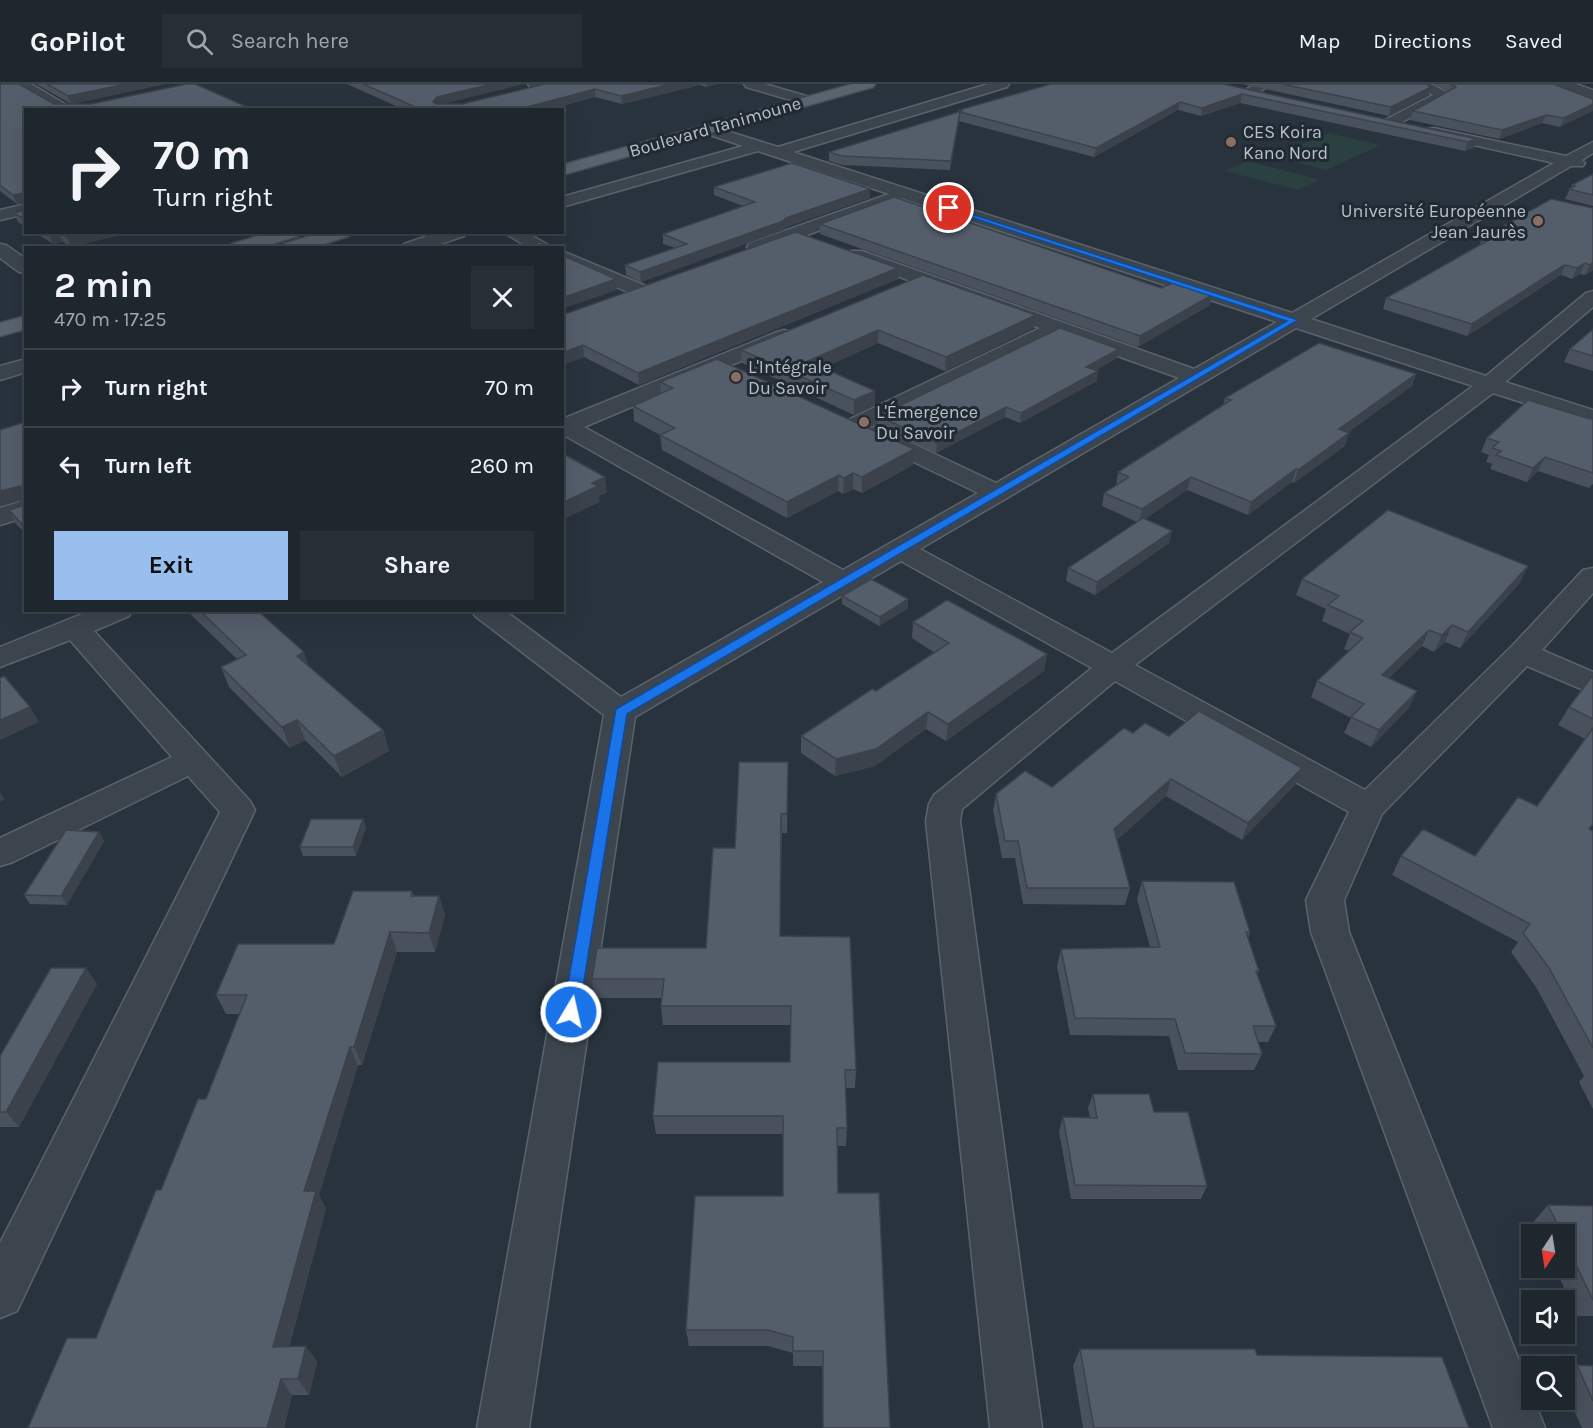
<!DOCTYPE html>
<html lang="en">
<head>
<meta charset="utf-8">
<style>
	body { margin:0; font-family:Karla,sans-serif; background:#262e36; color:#f1f3f6; height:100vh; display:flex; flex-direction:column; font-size:22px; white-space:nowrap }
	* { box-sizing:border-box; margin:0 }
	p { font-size:20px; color:#a1a5aa }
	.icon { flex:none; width:33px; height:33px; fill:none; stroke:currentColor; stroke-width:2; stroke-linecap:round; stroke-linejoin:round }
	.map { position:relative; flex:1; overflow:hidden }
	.sheet { position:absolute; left:24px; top:162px; width:540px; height:366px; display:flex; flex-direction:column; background:#1e262e; border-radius:0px; box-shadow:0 6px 24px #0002,0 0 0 2px #3c434a }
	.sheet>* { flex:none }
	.banner { position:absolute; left:24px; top:24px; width:540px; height:126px; border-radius:0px; box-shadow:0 6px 24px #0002,0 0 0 2px #3c434a; background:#1e262e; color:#f1f3f6; overflow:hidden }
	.needle { width:39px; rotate:192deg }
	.controls { position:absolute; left:1521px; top:1140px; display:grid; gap:12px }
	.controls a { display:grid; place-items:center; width:54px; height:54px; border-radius:0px; background:#1e262e; box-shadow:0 6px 24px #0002,0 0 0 2px #3c434a; font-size:30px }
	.pin { position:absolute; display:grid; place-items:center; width:51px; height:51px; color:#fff; margin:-26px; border:3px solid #fff; border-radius:50%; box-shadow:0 2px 6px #0007 }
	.me { position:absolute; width:66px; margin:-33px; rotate:9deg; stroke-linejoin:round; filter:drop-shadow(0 0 4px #0008) }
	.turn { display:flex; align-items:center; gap:21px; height:126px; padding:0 30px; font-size:27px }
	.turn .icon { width:78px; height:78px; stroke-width:2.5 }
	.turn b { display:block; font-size:42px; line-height:51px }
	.round { display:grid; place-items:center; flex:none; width:63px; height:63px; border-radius:0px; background:#262e36 }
	.head { display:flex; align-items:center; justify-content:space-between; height:102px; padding:0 30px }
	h1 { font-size:36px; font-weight:700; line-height:45px }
	.primary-button { display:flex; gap:12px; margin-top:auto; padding:12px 30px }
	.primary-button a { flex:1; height:69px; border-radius:0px; background:#98bfee; color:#111; font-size:24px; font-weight:700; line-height:69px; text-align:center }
	.primary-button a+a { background:#262e36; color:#f1f3f6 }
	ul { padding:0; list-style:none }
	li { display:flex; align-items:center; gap:18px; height:78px; padding:0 30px; border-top:2px solid #3c434a }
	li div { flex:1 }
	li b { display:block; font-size:22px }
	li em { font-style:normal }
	header { display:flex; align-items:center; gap:36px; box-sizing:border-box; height:84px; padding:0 30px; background:#1e262e; border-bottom:2px solid #3c434a }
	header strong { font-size:28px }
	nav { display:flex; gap:33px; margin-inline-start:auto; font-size:21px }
	.search { width:420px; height:54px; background:#262e36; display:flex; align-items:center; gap:15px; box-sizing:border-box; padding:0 21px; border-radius:0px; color:#a1a5aa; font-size:22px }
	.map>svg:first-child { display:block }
	.green { fill:#2b4040 }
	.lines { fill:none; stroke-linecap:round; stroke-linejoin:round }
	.minor-casing { stroke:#5a636c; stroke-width:3 }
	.primary-casing { stroke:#454e57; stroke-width:3 }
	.minor { fill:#3c454e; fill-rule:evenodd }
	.primary { fill:#5a646e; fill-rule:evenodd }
	.wall { fill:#48515c }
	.shaded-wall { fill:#3b424b }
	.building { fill:#545e6b; stroke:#3b424b; stroke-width:1.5 }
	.route { fill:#1a73e8; stroke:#114b97; stroke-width:1.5 }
	.education-dot { fill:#8d6e63; stroke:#212a33; stroke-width:2 }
	.labels { text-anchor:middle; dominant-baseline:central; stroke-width:6; stroke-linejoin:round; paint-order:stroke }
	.far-street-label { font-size:18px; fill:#b8c0c9; stroke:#212a33 }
	.far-poi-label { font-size:18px; fill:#b8c0c9; stroke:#212a33; text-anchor:start }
</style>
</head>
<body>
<header>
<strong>GoPilot</strong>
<div class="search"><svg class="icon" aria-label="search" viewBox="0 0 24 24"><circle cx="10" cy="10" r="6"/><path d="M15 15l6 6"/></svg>Search here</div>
<nav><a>Map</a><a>Directions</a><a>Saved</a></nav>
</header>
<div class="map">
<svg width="1593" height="1344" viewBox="0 0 1593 1344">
	<rect width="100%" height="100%" fill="#28333e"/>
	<path class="green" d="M1329,49L1381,61L1326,86L1273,72Z
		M1248,77L1320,96L1298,106L1225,87Z"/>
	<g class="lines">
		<defs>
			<path id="minor" d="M14,0H31L75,26H57Z
				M528,0H547L549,2L542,6L530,3Z
				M744,0H765L813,14L815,17L808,21L746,3Z
				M988,0H1009L1007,3L793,68L1292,229L1554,79L1429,51L1427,48L1429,45L1434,44L1566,72L1593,58V69L1582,76L1585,79L1583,82H1571L1311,235L1486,292L1586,209L1593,207V223L1505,298L1593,326V341L1493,309L1135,581L1365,706L1512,562L1583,486L1593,484V509L1542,566L1593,588V610L1527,582L1382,730L1344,816L1349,848L1532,1309V1316H1534L1545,1344H1493L1311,848L1306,816L1349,728L1115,597L962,725L960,737L1042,1344H990L926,737L929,720L934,711L1092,584L901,477L635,633L529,1344H477L604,631L475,532L471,526H504L621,613L823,498L562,350V333L565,334L777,248L784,246L791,248L794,252L791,256L584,343L843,486L978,409L866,355L862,350L865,345L856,348L848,346L844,341L848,336L1040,244L850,175L847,171L850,167H862L1194,285L1277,238L901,114L899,118L762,167H750L747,163L750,159L889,110L758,67L562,123V113L743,62L704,49L702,46L704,43H714L778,63ZM1296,244L1473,302L1112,569L920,465ZM1059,251L1179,294L996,399L882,345L874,343L867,345Z
				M1254,0H1271L1255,11H1245L1243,8Z
				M1413,0H1431L1451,11L1395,42H1385L1383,39L1385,36L1433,11Z
				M1557,0H1576L1593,6V15L1559,3Z
				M26,120V130L0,136V126Z
				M439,148H466L464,152L429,164H401L404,160Z
				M503,148H526L553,164H529Z
				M0,160L6,161L26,175V189L19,188L0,174Z
				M562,167L646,202L649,206L646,210H632L562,179Z
				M26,275V288L0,296V282Z
				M26,416V433L0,441V424Z
				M92,526H133L129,532L94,547L250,717L255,726L17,1227L0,1234V1159L220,728L188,692L13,778L0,782V754L172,673L70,556L0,583V563Z"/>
			<path id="primary" d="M853,0H875L873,3L562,91V81Z
				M271,148H300L298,152L259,164H229L232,160Z
				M323,148H351L349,152L311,164H281L284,160Z
				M26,232V245L0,252V239Z"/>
		</defs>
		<use href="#minor" class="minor-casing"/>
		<use href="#primary" class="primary-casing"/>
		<use href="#minor" class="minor"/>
		<use href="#primary" class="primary"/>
	</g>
	<path class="wall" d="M0,0L54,20L254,26H26V122L24,119L17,120L0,107Z
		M36,0H165L71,20Z
		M347,0H524L441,20H462L545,0H717L706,3L700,1L622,20L595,13L548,26H405Z
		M1223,0L1477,55L1474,64L1465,67L1240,19L1201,32L1178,26L1094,73L959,37L950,86L842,81L829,77V68L958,28L959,26Z
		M1242,0H1426L1428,11L1389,32Z
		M1435,0H1553L1593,15L1560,43L1542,39L1499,55L1410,36L1413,27L1447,8Z
		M1593,90V122L1565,115L1572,101Z
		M714,103L870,114L786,143L784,146L641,198L626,191L625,181L675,164L663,160V150L743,122L714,111Z
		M1593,124V186L1585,191L1580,190L1572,195L1561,191L1556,194L1467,252L1383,225L1386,214L1479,162L1482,154Z
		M26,126V143L18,138L14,129Z
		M820,140L1161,204L1212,211L1210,221L1138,263L820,150Z
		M34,148H131L71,163L63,158L53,160Z
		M898,184V195L639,301L584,273L562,281V231Z
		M923,191L1034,244L945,287L878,259L823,284L875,321L854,331L742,279L741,266Z
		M1593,245V287L1564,278L1570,265Z
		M1117,274L1096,286L1097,297L1020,339L1005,333L936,369L877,342L878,332Z
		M1416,290L1412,302L1347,349L1345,362L1294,399L1292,398L1248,431L1187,406L1145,435L1172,447L1169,459L1095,511L1066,497L1068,484L1137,438L1102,422L1104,409L1116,402L1118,388L1223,321L1225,314Z
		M660,298L913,381L862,409L853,405L843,410L838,407L787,434L662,366L660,351L634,337L633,322L661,310Z
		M1593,334V400L1589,404L1538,387L1527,398L1490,385L1492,380L1486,378L1489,371L1481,368L1487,354L1590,335Z
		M26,343V450L15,439L9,426L21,422V416L0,422V346Z
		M1302,495L1520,499L1460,564L1445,558L1434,568L1422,562L1389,594L1409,624L1371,663L1344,649L1351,634L1311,613L1317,597L1349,567L1344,565L1350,550L1322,537L1326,525L1296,511Z
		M842,512L908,524L879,542L842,520Z
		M186,526H257L309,582L383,646L389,667L342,693L305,656L290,664L229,603L221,583L237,575Z
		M913,538L1047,570L1044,587L946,657L926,645L875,682L835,692L801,669V652L876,607L935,569L912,554Z
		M1593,591V741L1590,745L1593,747V1025L1579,998L1584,992L1536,903L1511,868L1518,858L1392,791L1401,772H1475L1537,722L1585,655L1558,641L1569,623Z
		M1133,649L1169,652L1302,684L1295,701L1242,756L1166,712L1117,756L1130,804L1125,821L1023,820L1015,774H1002L993,726L996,710L1052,703Z
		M788,697L787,749H782L780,852L856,986L855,1004H845L847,1044L846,1062H837L838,1109L890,1344H823L822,1282H793V1269L768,1262H689L686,1246L783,1112V1050H656L653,1032L790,978V941H663L661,922L662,914H595L592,895L706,864L735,764Z
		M363,735L366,744L356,772H303L300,763Z
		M99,748L104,757L67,821L30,820L24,811Z
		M1142,797L1250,848L1248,854L1259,887L1257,891L1276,942L1268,958H1258L1262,970L1254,986H1178L1169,952L1070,951L1057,882L1061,865L1150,863L1137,815Z
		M412,807L414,812H439L445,831L435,868H397L362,981H358L319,1111L326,1125L289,1263L306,1262L317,1278L309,1311H292L284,1344H28L96,1254L161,1106L206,1015L239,930H226L216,911L334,860Z
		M86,884L97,900L19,1043H0V972Z
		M1093,1010L1154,1028L1207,1102L1201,1115H1071L1059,1047L1063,1033L1090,1034L1088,1024Z
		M1548,1121L1593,1122V1232H1577L1555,1184H1564V1150H1540L1534,1137Z
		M1080,1265L1257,1271L1469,1344H1083L1073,1282Z
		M1577,1281L1593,1282V1344H1582L1564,1304V1293Z"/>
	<path class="shaded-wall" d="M126,0H165L71,20L68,12Z
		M492,0H524L438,21L435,26L433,18L437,13Z
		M671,0H699L700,1L622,20L621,12Z
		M706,0H717L706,3Z
		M1431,3L1428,11L1389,32L1391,23Z
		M595,5V13L548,26H516Z
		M1242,10L1240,19L1201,32L1202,24Z
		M1180,18L1178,26L1094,73L1096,64Z
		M1593,20V27L1560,43L1564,34Z
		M960,28L959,37L950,86L951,77Z
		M1546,31L1542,39L1499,55L1502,46Z
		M1477,55L1474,64L1465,67L1468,58Z
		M870,105V114L786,143L784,146L641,198L640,188L786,134Z
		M24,109L26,119L17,120L13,111Z
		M59,148L63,158L53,160L49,151Z
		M88,148H131L71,163L67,153Z
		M1593,178V186L1585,191L1590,181Z
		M1585,179L1580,190L1572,195L1577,184Z
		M1565,181L1561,191L1467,252L1472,240Z
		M898,184V195L639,301L638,289Z
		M616,195L617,206L562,225V214Z
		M1212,211L1210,221L1138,263L1140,252Z
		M1036,231L1034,244L945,287L946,273Z
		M878,246V259L808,291V277Z
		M583,261L584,273L563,281L562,269Z
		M1119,265L1117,274L1085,293L1086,283Z
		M1098,287L1097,297L1020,339L1021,329Z
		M1416,290L1412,302L1334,358L1339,345Z
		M875,307V321L854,331V316Z
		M1006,323L1005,333L936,369L937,359Z
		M1349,349L1345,362L1294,399L1298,386Z
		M914,365L913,381L862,409V393Z
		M1545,373L1538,387L1527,398L1533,384Z
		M1296,385L1292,398L1248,431L1251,418Z
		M853,389V405L843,410L844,394Z
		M839,391L838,407L787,434V418Z
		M605,393L607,409L599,412L600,418L562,436V419L592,399Z
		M1191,393L1187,406L1139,439L1142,425Z
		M21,402L26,415L0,422V407Z
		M1172,447L1169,459L1095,511L1097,498Z
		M1528,482L1520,499L1460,564L1468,548Z
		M908,515V524L879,542L880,533Z
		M1452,541L1445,558L1434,568L1442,551Z
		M1429,546L1422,562L1375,608L1382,591Z
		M304,568L311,589L297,572Z
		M1047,570L1044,587L946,657L948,640Z
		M1417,607L1409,624L1371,663L1379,646Z
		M30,623L39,638L0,656V636Z
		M928,628L926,645L875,682L835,692L836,675Z
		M297,636L305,656L290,664L282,643Z
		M383,646L389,667L342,693L334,672Z
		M1302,684L1295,701L1242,756L1248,739Z
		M1171,695L1166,712L1110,762L1114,745Z
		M0,708L5,715L0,718Z
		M363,735L366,744L356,772L353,763Z
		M99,748L104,757L67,821L61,812Z
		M439,812L445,831L435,868L429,849Z
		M390,848L397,868L362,981L354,963Z
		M86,884L97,900L19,1043L6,1028Z
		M350,963L358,981L319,1111L326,1125L284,1279L273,1263L304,1107Z
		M306,1262L317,1278L309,1311L298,1295Z
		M281,1295L292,1311L284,1344H267Z"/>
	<path class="building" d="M0,0H19L54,20H91L187,0H195L254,26H26V120L24,119V109L13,111L0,101Z
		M47,0H126L68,12Z
		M363,0H492L437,13L433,18L436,20H462L545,0H671L621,12L595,5L516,26H422Z
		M1051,0H1223L1477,55L1468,58L1242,10L1202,24L1180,18L1096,64L960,28L951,77L842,72L829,68L962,27L959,26Z
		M1282,0H1426L1431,3L1391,23Z
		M1450,0H1553L1593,15V20L1564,34L1546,31L1502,46L1413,27L1456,3Z
		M792,79L870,105L786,134L783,137L640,188L625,181L687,160L663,150L755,118L714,103Z
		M1593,90V111L1569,105L1575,102L1572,101Z
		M894,113L1161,204L1175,198L1212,211L1140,252L820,140Z
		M1551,115L1593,124V178L1590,181L1585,179L1577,184L1565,181L1561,183L1472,240L1386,214L1489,156L1482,154Z
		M26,126V136L14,129Z
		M45,148H59L49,151Z
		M59,148H88L67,153Z
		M796,148L898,184L638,289L583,261L562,269V231Z
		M540,158L553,164H521Z
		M562,171L616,195L562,214Z
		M923,191L1036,231L946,273L878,246L808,277L875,307L854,316L741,266Z
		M1060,244L1119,265L1086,283L1098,287L1021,329L1006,323L937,359L878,332Z
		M1593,245V272L1570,265Z
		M1319,259L1416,290L1339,345L1349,349L1298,386L1296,385L1251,418L1191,393L1142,425L1104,409L1129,393L1118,388L1231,316L1225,314Z
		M717,275L914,365L862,393L853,389L844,394L839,391L787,418L660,351L675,344L633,322L673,304L660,298Z
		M1528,316L1590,335L1593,334V389L1545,373L1533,384L1496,371L1501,367L1492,364L1499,358L1487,354Z
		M21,339L26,343V445L9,426L21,422V402L0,407V346Z
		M562,369L605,393L592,399L598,402L562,419Z
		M1388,426L1528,482L1468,548L1452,541L1442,551L1429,546L1382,591L1417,607L1379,646L1351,633L1364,620L1317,597L1363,554L1350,548L1363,537L1328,521L1339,512L1302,495Z
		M1143,434L1172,447L1097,498L1068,484Z
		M871,495L908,515L880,533L842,512Z
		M947,516L1047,570L948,640L928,628L876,665L836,675L801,652L872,605L876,607L949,559L913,538Z
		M199,526H257L304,568L297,572L383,646L334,672L297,636L282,643L221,583L246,571Z
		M1593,591V635L1569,623Z
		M4,592L30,623L0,636V594Z
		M1199,627L1302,684L1248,739L1171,695L1114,745L1130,804H1027L1018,757H1005L996,710L1025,687L1052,703L1124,644L1133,649L1145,639L1169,652Z
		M1593,644V740L1589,745L1593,747V964L1549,884L1523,849L1530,840L1401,772L1423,745L1475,772L1518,713L1537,722Z
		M739,678H788L787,730H781L780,852L850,853L856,986H845L847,1044H837L838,1109H879L890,1344H823V1267H793V1253L768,1246H686L695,1112H783V1032H653L658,978H790L791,922H661L664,895H592L597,864H706L713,764H735Z
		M311,735H363L353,763H300Z
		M66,746L99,748L61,812L24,811Z
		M1142,797L1234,798L1250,848H1246L1259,887H1256L1276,942H1253L1262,970L1185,969L1175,935L1075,934L1061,865L1160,863Z
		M353,807H412L411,812H439L429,849L390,848L354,963H350L304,1107H316L273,1263L306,1262L298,1295H281L267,1344H28L67,1254H96L156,1106H161L198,1015H206L247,911H216L238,860H334Z
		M51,884H86L6,1028H0V972Z
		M1093,1010H1149L1154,1028H1188L1207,1102L1075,1101L1063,1033L1097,1034Z
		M1548,1121L1593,1122V1216L1564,1156V1150H1562Z
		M1080,1265H1255L1257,1271L1442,1273L1469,1344H1094Z
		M1577,1281L1593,1282V1317Z"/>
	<path class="route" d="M946,122L1298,236L627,630L579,928L577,933L571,935L565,933L563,928L616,625L1287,237L946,125Z"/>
	<g class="education-dot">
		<circle cx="1231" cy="58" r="6"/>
		<circle cx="1538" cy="137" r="6"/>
		<circle cx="736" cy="293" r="6"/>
		<circle cx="864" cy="338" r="6"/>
	</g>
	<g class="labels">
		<g class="far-street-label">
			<text transform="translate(715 43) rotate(-16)">Boulevard Tanimoune</text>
		</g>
		<g class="far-poi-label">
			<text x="1243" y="48">CES Koira<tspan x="1243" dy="21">Kano Nord</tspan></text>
			<text x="1526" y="127" text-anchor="end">Université Européenne<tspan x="1526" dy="21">Jean Jaurès</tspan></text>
			<text x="748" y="283">L'Intégrale<tspan x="748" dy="21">Du Savoir</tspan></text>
			<text x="876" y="328">L'Émergence<tspan x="876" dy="21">Du Savoir</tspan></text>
		</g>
	</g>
</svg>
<div class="controls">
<a><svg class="needle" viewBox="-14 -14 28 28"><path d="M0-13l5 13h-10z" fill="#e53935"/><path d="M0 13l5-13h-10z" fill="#a1a5aa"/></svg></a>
<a><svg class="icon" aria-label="sound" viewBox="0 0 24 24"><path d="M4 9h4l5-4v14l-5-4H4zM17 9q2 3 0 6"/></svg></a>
<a><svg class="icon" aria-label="search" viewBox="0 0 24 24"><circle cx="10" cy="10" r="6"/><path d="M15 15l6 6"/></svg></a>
</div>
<div class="pin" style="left:949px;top:124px;background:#d93025"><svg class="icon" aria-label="arrive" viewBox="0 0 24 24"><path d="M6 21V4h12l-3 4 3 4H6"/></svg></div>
<svg class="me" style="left:571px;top:928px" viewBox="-20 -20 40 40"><circle r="17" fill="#1a73e8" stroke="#fff" stroke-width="3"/><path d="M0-11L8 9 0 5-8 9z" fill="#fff"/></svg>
<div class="banner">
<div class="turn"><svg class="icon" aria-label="right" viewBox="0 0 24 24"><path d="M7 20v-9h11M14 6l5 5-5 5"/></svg><div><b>70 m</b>Turn right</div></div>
</div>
<section class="sheet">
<div class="head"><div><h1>2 min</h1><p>470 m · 17:25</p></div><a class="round"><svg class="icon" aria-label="close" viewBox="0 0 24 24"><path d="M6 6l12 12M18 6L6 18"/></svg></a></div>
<ul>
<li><svg class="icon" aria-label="right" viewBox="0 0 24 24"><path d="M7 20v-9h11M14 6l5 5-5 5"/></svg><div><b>Turn right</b></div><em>70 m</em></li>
<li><svg class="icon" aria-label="left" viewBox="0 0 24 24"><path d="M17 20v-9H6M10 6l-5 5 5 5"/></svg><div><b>Turn left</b></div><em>260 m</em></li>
</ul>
<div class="primary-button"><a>Exit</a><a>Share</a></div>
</section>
</div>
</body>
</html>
